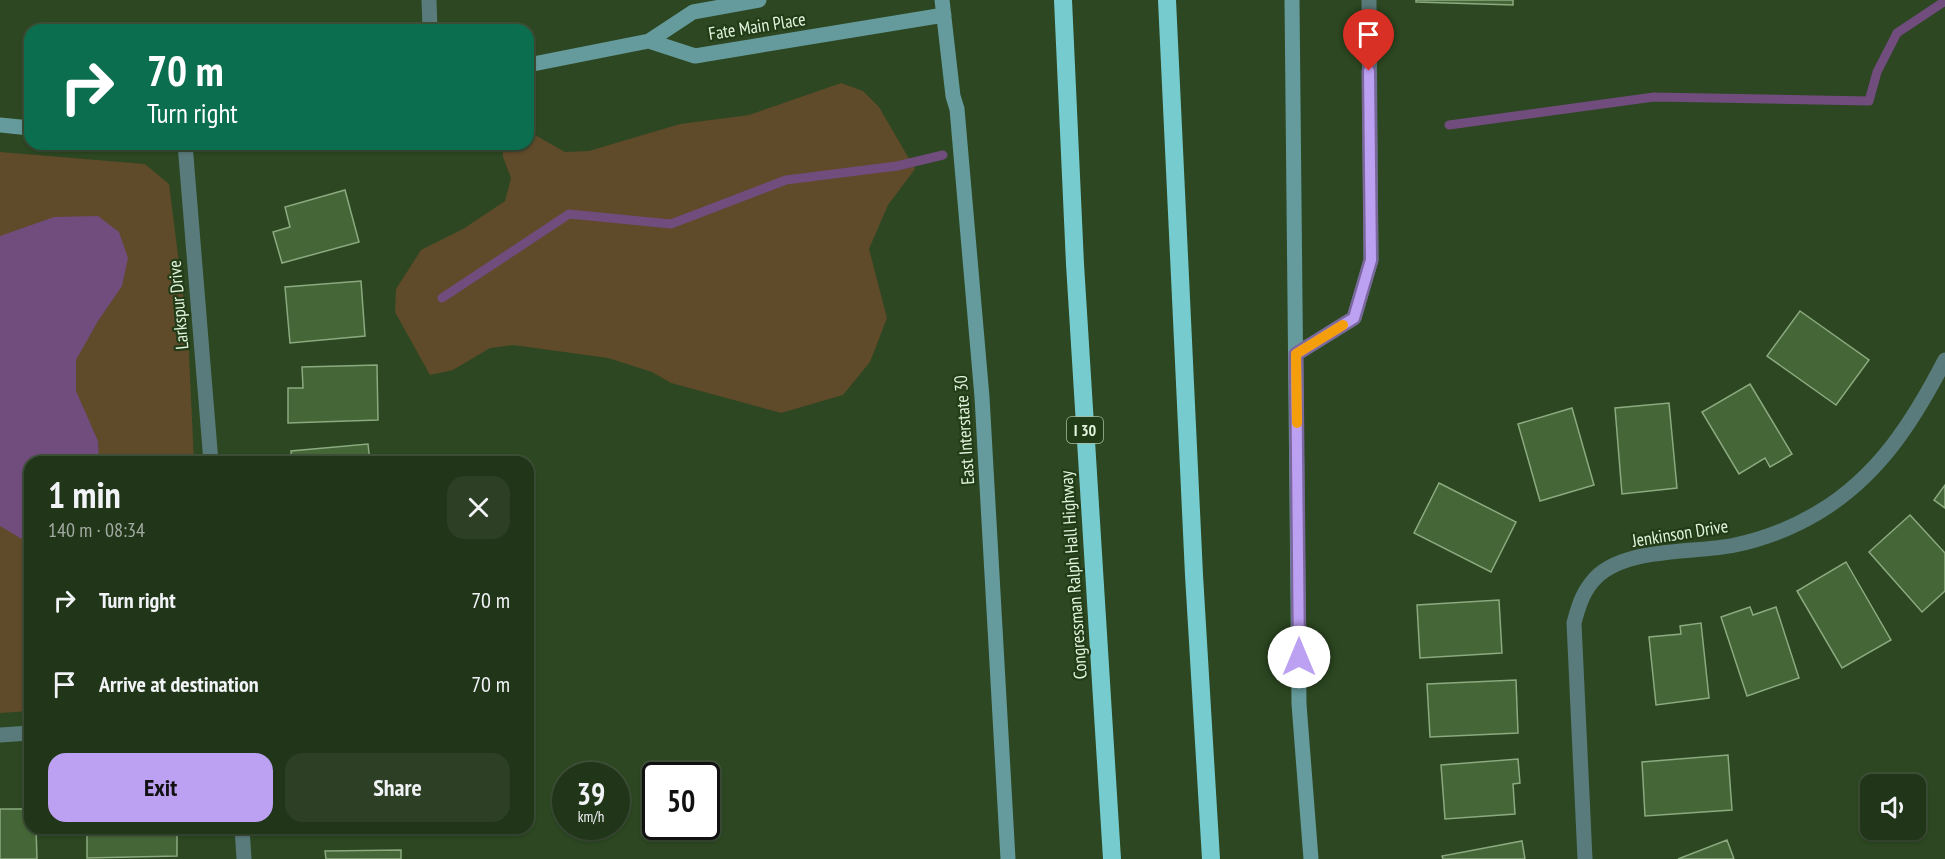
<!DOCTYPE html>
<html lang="en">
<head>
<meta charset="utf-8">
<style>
	body { margin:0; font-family:"PT Sans Narrow",sans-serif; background:#2d4026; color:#f1f3f6; height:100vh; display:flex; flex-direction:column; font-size:22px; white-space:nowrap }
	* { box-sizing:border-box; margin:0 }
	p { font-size:20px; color:#a2aba2 }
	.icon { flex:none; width:33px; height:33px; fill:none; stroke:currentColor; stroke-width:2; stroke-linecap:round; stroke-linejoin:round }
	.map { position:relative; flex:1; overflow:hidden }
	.details { position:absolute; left:24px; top:456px; width:510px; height:378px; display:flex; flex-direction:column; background:#213519; border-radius:18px; box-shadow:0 2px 4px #0004,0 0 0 2px #3e5038 }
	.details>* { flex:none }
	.top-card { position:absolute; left:24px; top:24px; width:510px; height:126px; border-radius:18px; box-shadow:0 2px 4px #0004,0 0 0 2px #3e5038; background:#0b6e4f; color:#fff; overflow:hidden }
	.buttons { position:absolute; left:1860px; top:774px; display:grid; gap:12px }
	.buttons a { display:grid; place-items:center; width:66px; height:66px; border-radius:12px; background:#213519; box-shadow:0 2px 4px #0004,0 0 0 2px #3e5038; font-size:30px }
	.speed { position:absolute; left:552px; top:762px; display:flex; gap:12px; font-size:30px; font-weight:700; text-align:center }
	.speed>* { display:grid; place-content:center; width:78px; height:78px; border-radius:50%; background:#213519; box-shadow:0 2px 4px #0004,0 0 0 2px #3e5038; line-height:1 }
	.speed small { font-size:15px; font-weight:400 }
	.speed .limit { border:3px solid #111; border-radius:9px; background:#fff; color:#111 }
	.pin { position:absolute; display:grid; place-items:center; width:51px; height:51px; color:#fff; margin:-62px -26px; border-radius:50% 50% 50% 0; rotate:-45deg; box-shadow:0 0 6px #0007 }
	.pin .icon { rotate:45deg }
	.me { position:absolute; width:66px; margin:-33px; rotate:0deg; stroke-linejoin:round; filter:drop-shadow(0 0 4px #0008) }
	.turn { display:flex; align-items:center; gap:21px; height:126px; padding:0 24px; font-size:27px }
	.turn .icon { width:78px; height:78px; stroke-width:2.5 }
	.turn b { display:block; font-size:42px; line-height:51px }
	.round { display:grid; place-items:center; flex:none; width:63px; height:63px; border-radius:18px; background:#2d4026 }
	.overview { display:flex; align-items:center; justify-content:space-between; height:102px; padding:0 24px }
	h1 { font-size:36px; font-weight:700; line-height:45px }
	.action { display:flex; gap:12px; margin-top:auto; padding:12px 24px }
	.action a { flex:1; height:69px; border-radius:18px; background:#bca0f2; color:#111; font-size:24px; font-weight:700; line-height:69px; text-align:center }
	.action a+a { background:#2d4026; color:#f1f3f6 }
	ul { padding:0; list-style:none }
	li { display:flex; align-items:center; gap:18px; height:84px; padding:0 24px }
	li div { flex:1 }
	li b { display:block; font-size:22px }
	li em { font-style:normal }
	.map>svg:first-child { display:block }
	.green { fill:#5f4a2a }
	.water { fill:#704d7c }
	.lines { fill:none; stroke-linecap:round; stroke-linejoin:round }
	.stream { stroke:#704d7c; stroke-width:9 }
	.building { fill:#456737; stroke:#8baa7f; stroke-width:1.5 }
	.lane { stroke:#597b7b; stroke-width:15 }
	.street { stroke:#597b7b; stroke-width:15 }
	.secondary { stroke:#659b9c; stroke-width:15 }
	.highway { stroke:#75cbcd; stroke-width:18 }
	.route-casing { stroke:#7a689d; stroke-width:15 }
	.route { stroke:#bca0f2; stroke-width:10 }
	.slow { stroke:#f59e0b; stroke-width:10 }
	.labels { text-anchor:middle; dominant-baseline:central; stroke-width:4.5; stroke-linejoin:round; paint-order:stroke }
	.shield { fill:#223c17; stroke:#a9bda2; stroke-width:1.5 }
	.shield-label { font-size:16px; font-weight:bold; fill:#e3f4dd }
	.street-label { font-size:18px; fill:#e3f4dd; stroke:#223c17 }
</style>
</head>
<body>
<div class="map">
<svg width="1945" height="859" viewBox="0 0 1945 859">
	<rect width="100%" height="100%" fill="#2c4721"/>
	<path class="green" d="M841,83L863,91L879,107L915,169L888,205L869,249L887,318L870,362L843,395L781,413L671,383L652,372L608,358L513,345L490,348L453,370L430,375L395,312L396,289L421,250L463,229L505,201L511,178L503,157V144H528V131L565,152L589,151L680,124L749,115Z
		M0,152L145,164L169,184L188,334L194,462H30V711L0,713Z"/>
	<path class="water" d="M98,216L119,232L128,258L122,286L98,321L76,360V391L98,441L99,462H30V544L0,526V236L54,217Z"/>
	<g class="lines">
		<path class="stream" d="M1449,125L1654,97L1869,101L1877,72L1897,33L1945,1
			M442,298L569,214L671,224L786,180L897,166L943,155"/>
	</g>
	<path class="building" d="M1416,0H1513V5L1416,2Z
		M345,190L359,242L282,263L273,232L290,227L285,207Z
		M361,281L365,336L290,343L285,287Z
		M1800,311L1869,360L1836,405L1767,356Z
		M377,365L378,420L288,423V388H303L302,367Z
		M1750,384L1792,454L1770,467L1765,458L1739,474L1702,412Z
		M1669,403L1677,488L1622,494L1615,408Z
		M1572,408L1594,485L1540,501L1518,424Z
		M368,444L370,462H292L291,451Z
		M1439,483L1516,522L1491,572L1414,533Z
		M1945,485V508L1934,500Z
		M1910,515L1945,553V591L1922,612L1869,552Z
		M1846,562L1891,640L1842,668L1797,591Z
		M1499,600L1502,653L1420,658L1417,605Z
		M1750,607L1753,615L1776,607L1799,678L1747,696L1721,617Z
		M1701,623L1709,698L1656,705L1649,637L1681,634L1680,626Z
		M1516,680L1518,733L1430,737L1427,684Z
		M1728,755L1732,810L1645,816L1642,762Z
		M1518,759L1520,783L1513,784L1515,814L1445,819L1441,765Z
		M0,809H30V828H36L37,859H0Z
		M87,828H177V856L87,858Z
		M1727,840L1734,859H1678Z
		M1522,841L1525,859H1443L1442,856Z
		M401,850V859H326L325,851Z"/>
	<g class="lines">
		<path class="lane" d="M429,0L430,30
			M1296,354L1354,318L1371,260L1369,0"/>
		<path class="street" d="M185,144L211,462
			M0,735L30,733
			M242,828L244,859
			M1585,859L1574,623C1578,608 1582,594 1592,582C1620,546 1694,554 1735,545C1764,539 1794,527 1819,512C1879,476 1914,420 1945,360"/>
		<path class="secondary" d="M942,0L953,96L957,109L982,397L1008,859
			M1292,0L1299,704L1311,859
			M649,41L695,56L944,15
			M528,65L649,41L693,12L759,0
			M0,125L30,128"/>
		<path class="highway" d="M1063,0L1075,264L1112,859
			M1167,0L1194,575L1211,859"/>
	</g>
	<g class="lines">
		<defs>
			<path id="route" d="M1299,657L1296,354L1354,318L1371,260L1369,71"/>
		</defs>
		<use href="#route" class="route-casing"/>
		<use href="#route" class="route"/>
		<path class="slow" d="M1297,423L1296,354L1343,325"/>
	</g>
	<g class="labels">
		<rect class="shield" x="1067" y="417" width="36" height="26" rx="4.5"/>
		<g class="shield-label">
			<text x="1085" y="430">I 30</text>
		</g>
		<g class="street-label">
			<text transform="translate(757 26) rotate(-9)">Fate Main Place</text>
			<text transform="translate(178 305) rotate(-95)">Larkspur Drive</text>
			<text transform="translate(964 430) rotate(-94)">East Interstate 30</text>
			<text transform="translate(1680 533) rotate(-9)">Jenkinson Drive</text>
			<text transform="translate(1073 575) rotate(-94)">Congressman Ralph Hall Highway</text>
		</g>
	</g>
</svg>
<div class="buttons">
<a><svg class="icon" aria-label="sound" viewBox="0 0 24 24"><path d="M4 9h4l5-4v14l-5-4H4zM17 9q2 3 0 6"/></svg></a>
</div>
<div class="speed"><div>39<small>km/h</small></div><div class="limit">50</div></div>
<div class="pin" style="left:1369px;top:71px;background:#d93025"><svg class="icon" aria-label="arrive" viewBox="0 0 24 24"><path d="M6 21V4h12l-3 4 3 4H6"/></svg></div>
<svg class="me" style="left:1299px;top:657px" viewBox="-20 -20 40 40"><circle r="19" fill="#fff"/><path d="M0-13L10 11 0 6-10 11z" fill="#bca0f2"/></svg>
<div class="top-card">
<div class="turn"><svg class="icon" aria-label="right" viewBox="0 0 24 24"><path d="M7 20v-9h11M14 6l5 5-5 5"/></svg><div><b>70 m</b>Turn right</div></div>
</div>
<section class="details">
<div class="overview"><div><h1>1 min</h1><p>140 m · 08:34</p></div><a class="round"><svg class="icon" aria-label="close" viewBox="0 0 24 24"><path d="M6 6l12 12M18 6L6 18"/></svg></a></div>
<ul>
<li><svg class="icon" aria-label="right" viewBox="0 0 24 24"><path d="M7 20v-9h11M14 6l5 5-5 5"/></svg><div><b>Turn right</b></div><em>70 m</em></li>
<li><svg class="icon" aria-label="arrive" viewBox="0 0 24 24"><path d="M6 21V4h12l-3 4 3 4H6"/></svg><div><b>Arrive at destination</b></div><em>70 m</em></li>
</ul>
<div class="action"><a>Exit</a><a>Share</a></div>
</section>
</div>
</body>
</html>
